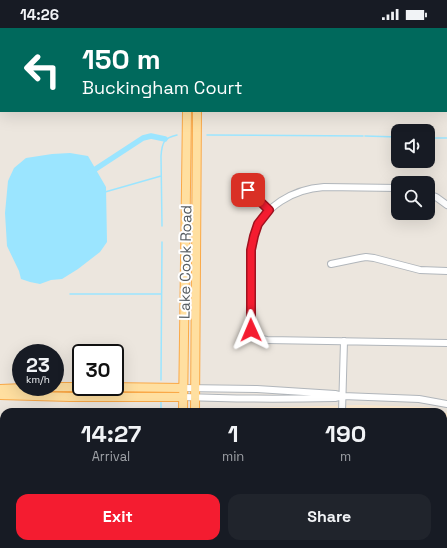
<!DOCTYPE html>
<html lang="en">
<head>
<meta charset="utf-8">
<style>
	body { margin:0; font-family:"Space Grotesk",sans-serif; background:#20242c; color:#f1f3f6; height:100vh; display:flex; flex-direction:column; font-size:15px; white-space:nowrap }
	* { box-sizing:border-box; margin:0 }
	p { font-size:13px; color:#9ea1a6 }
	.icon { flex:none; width:22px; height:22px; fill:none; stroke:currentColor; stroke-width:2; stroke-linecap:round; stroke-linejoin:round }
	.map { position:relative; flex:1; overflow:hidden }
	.details { position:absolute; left:0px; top:380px; width:447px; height:140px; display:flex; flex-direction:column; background:#171b24; border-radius:12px 12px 0 0; box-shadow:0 4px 16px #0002 }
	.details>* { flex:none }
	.top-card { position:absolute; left:0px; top:0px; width:447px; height:84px; box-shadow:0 4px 16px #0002; background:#00695c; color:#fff; overflow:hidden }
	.controls { position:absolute; left:391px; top:96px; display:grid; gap:8px }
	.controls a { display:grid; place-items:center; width:44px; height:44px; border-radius:8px; background:#171b24; box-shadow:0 4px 16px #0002; font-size:20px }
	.speed { position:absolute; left:12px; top:316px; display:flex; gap:8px; font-size:20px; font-weight:700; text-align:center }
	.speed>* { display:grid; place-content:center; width:52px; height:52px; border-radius:50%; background:#171b24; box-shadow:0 4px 16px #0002; line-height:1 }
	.speed small { font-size:10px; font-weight:400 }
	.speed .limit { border:2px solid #111; border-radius:6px; background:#fff; color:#111 }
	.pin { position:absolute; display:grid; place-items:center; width:34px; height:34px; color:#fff; margin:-17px; border-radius:8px; box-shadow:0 2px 6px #0006 }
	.me { position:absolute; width:44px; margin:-22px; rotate:359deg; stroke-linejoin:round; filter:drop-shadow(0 0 3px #0008) }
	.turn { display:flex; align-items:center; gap:14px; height:84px; padding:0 16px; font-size:18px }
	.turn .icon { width:52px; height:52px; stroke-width:2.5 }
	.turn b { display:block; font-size:28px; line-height:34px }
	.eta { display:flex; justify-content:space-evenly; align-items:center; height:68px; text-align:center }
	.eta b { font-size:24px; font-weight:600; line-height:28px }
	.action { display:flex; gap:8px; margin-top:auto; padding:8px 16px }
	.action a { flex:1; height:46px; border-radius:12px; background:#f41c30; color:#fff; font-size:16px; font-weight:600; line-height:46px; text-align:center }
	.action a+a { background:#20242c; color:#f1f3f6 }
	.status { display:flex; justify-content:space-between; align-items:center; height:28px; padding:0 20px; background:#171b24; direction:ltr }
	.status svg { height:11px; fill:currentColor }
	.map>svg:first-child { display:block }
	.commercial { fill:#ffecd0 }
	.education { fill:#ded8cf }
	.water { fill:#9be5ff }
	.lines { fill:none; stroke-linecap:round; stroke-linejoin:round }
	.stream { stroke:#9be5ff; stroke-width:1.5 }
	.canal { stroke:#9be5ff; stroke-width:5.5 }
	.minor-casing { stroke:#b1b6bb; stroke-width:8 }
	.major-casing { stroke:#faa948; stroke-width:10 }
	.minor { stroke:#fff; stroke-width:6 }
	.major { stroke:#ffdfa0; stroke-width:8 }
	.route-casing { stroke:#9f121f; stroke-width:10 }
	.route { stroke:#f41c30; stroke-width:7 }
	.labels { text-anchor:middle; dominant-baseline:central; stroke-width:4; stroke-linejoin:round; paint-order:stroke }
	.street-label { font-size:15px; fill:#575d61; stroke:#fff }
</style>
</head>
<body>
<div class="status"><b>14:26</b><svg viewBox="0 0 49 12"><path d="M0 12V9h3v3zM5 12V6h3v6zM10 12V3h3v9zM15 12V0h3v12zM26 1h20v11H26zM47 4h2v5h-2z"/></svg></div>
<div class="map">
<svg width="447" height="520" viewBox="0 0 447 520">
	<rect width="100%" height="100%" fill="#ece6de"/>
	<path class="commercial" d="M66,0H177V1H66Z
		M360,377L428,379L447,385V520H208V516H443V384H211V381Z"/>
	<path class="education" d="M0,0H64V1H1V63H0Z"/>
	<path class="water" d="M70,125L88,128L106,159L107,214L100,224L78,241L62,251L51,252L40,256L30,254L21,251L19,243L7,218L5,185L8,153L14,140L26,130L52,126Z"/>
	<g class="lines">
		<path class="stream" d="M207,107L363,108
			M365,108L398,109
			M428,110H447
			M105,164L161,148
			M162,198L161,128C162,114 164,110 177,107
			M70,266H161
			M161,352L162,214
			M161,384V374
			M67,520L70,516"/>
		<path class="canal" d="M91,144L143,110L151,108L165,111"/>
		<defs>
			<path id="minor" d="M346,1V0
				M446,25H447
				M398,160L324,159C294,161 262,178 254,209C250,224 251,239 251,254C251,273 250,291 251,309L267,312L447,315
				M248,162L269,182
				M428,166L436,169L447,177
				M331,236L360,230L366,229L374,230L420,242L447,243
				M183,360L257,361L335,366L343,368L419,371L447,376
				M183,369C234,371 284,371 335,370L339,369
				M342,384L344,313
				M337,520L340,516"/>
			<path id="major" d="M197,0V1
				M188,1V0
				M55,359H81
				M109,359L183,360
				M0,361L48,359
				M0,367L70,369H183
				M183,384L187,83
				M195,384L197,83
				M183,516V520
				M195,520V516"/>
		</defs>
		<use href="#minor" class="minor-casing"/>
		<use href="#major" class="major-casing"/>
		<use href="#minor" class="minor"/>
		<use href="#major" class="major"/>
	</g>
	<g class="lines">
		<defs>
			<path id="route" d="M248,162L269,182L258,196L254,208L251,222V302"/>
		</defs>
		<use href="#route" class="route-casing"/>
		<use href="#route" class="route"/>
	</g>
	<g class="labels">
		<g class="street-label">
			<text transform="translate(185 234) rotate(-89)">Lake Cook Road</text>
		</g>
	</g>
</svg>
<div class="controls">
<a><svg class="icon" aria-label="sound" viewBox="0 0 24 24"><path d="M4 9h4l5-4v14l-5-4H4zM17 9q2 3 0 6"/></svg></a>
<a><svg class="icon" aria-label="search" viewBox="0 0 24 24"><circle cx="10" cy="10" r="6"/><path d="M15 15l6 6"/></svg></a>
</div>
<div class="speed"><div>23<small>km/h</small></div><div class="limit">30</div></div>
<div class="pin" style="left:248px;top:162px;background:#d93025"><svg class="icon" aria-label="arrive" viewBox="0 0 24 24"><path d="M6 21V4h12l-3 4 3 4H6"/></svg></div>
<svg class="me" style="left:251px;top:302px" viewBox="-20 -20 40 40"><path d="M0-17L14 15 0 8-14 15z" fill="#f41c30" stroke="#fff" stroke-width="4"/></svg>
<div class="top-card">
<div class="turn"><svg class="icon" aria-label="left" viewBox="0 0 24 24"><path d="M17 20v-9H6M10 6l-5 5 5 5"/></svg><div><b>150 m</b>Buckingham Court</div></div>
</div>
<section class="details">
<div class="eta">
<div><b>14:27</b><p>Arrival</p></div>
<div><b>1</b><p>min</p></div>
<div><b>190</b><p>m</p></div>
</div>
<div class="action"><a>Exit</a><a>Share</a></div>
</section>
</div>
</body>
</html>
